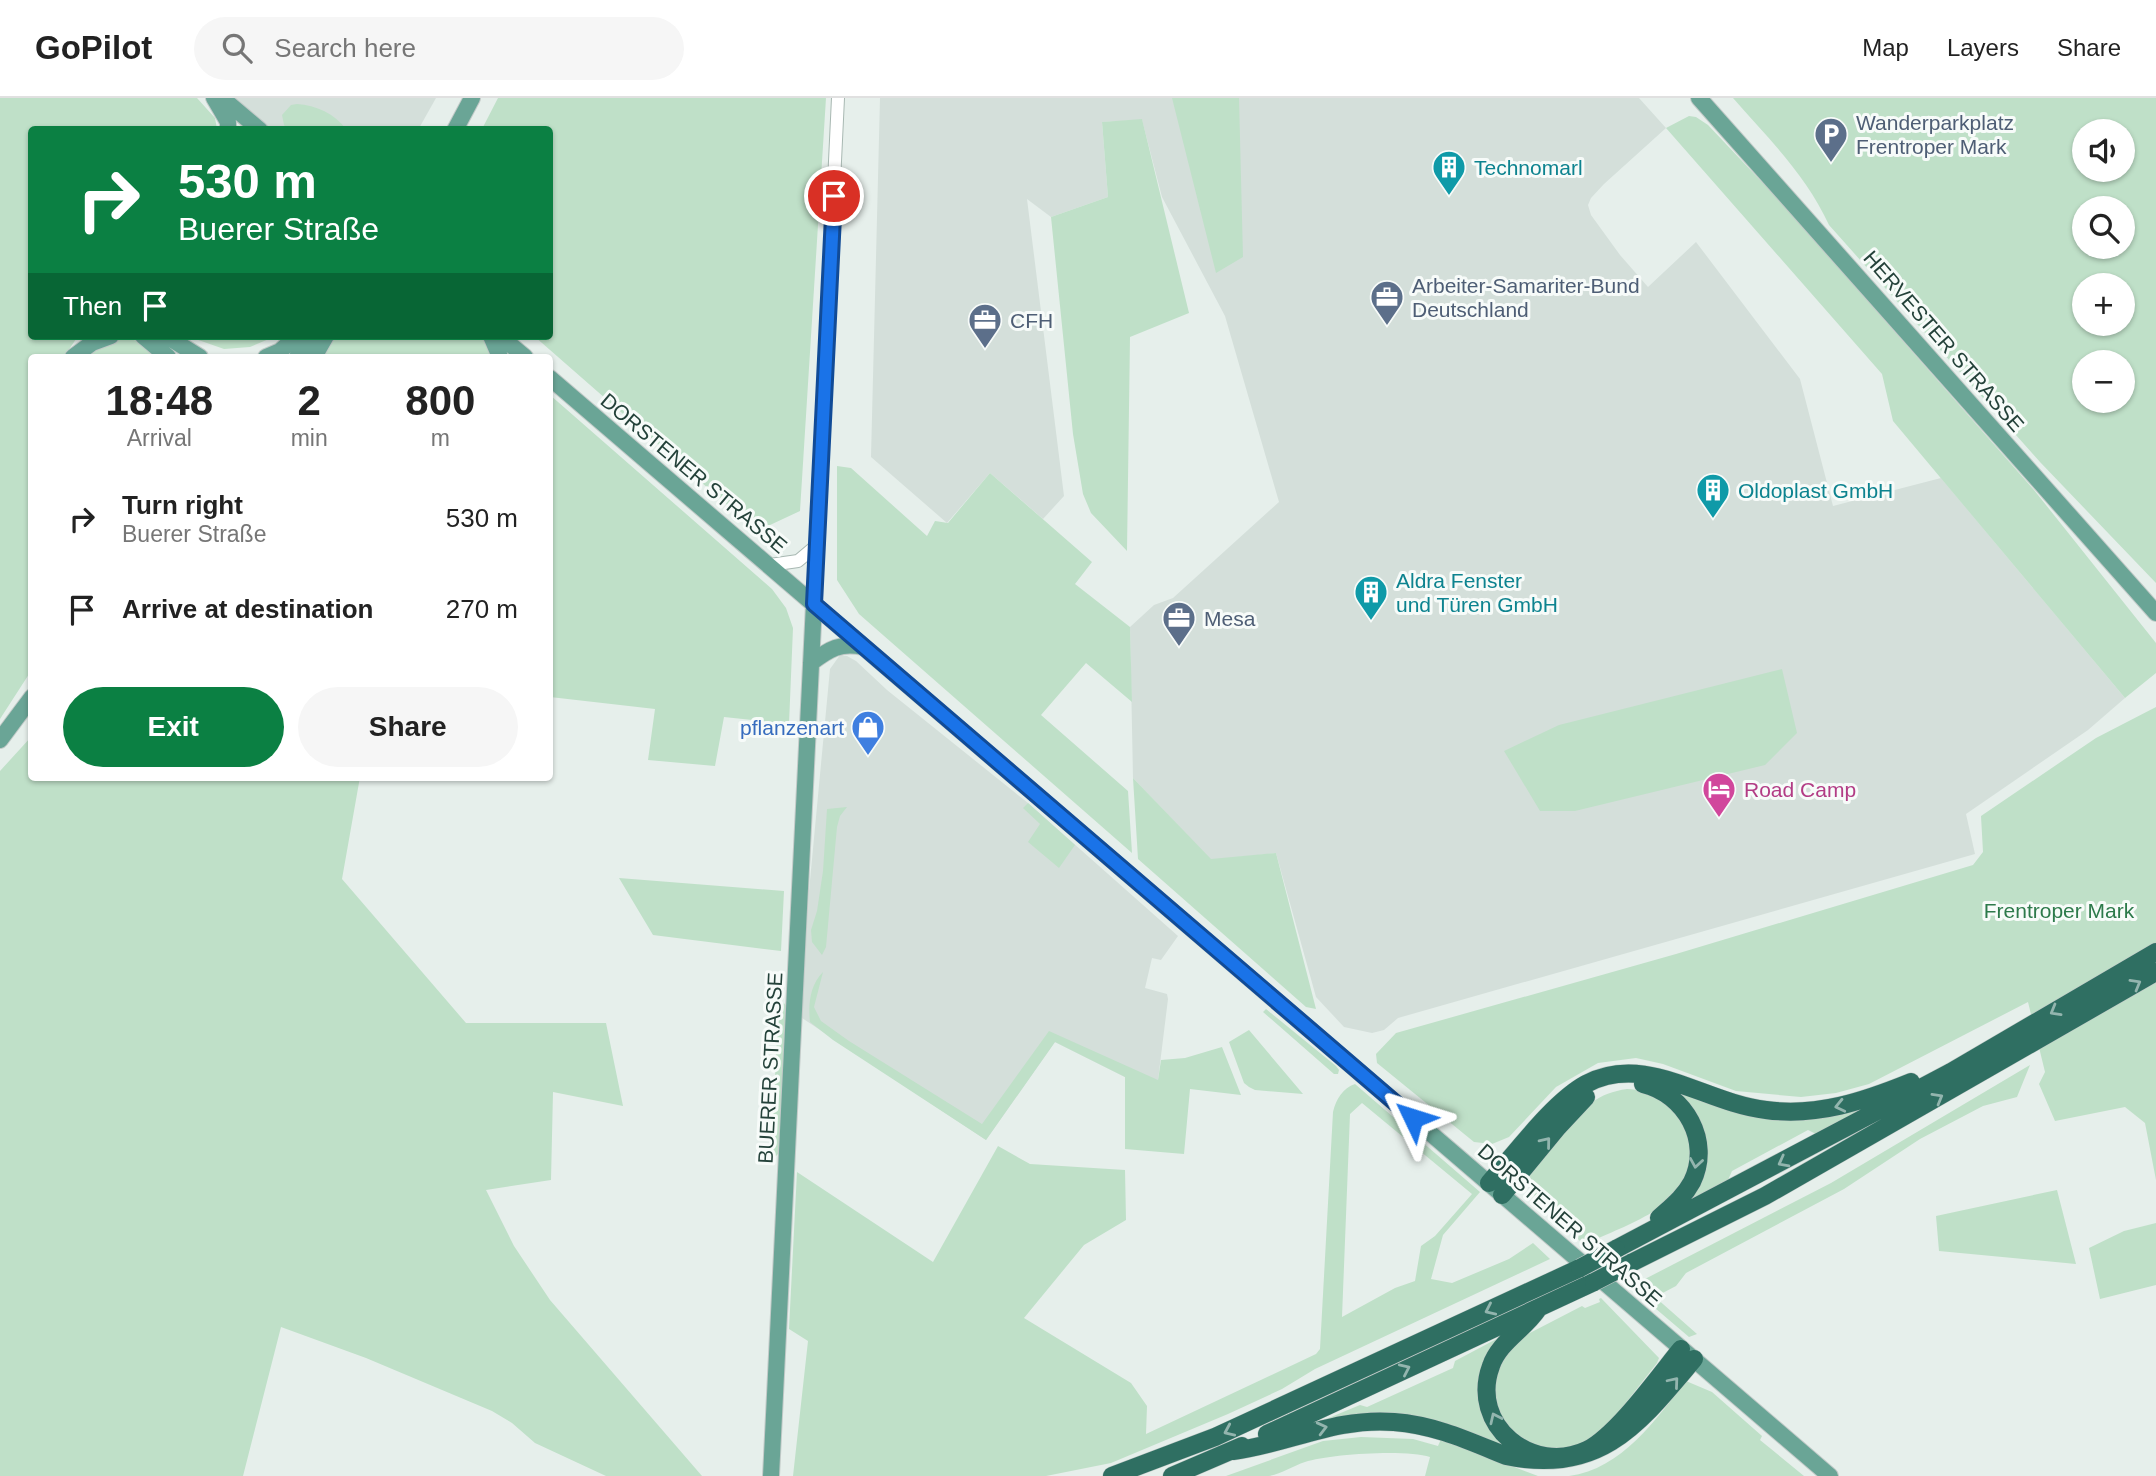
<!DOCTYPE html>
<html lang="en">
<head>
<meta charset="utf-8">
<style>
	body { margin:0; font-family:Arial,sans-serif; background:#f6f6f6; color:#222; height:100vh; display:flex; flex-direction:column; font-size:26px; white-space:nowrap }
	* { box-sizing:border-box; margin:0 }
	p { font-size:23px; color:#767676 }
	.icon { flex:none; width:38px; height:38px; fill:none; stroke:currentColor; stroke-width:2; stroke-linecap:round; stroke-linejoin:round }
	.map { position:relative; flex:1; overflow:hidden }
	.drawer { position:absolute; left:28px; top:256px; width:525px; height:427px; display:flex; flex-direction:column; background:#fff; border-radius:7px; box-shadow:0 2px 5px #0004 }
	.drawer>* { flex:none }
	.hud { position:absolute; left:28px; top:28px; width:525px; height:214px; border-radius:7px; box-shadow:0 2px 5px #0004; background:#0b8043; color:#fff; overflow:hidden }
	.tools { position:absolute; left:2072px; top:21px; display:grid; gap:14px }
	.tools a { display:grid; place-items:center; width:63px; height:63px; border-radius:50%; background:#fff; box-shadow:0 2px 5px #0004; font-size:35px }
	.pin { position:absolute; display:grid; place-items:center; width:60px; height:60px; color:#fff; margin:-30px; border:4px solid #fff; border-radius:50%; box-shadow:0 2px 7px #0007 }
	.me { position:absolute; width:77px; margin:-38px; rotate:311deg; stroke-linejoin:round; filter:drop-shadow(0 0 5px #0008) }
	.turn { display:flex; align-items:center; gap:24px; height:147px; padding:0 35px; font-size:32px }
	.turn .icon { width:91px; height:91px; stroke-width:2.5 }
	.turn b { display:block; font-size:49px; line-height:60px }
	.then { display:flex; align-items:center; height:66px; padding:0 35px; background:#0003; gap:14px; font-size:26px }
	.eta { display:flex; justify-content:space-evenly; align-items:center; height:119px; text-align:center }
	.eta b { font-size:42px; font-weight:700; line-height:49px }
	.button { display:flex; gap:14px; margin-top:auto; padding:14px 35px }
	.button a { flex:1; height:80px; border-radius:42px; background:#0b8043; color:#fff; font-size:28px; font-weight:700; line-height:80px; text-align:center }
	.button a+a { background:#f6f6f6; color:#222 }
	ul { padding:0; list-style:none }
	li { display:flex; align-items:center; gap:21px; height:91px; padding:0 35px }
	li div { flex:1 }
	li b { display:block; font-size:26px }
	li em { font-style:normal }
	header { display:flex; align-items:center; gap:42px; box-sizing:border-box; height:98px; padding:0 35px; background:#fff; border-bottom:2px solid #e0e0e0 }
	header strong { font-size:33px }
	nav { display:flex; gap:38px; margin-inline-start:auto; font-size:24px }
	.search { width:490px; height:63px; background:#f6f6f6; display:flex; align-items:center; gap:18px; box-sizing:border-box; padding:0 24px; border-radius:38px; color:#767676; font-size:26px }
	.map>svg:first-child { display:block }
	.built { fill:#d4dfda }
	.green { fill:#bfe0c8; fill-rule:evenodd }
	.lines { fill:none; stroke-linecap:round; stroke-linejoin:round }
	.minor-casing { stroke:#a8b8b2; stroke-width:14 }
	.major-casing { stroke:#c2cac8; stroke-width:18 }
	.highway-casing { stroke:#c2cac8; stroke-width:19 }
	.minor { stroke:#fff; stroke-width:12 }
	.major { stroke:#6aa596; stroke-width:16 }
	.highway { stroke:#2f6f62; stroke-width:18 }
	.highway-bridge-casing { stroke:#c2cac8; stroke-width:19; stroke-linecap:butt }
	.highway-bridge { stroke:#2f6f62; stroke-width:18 }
	.oneway { stroke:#93b5ae }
	.route-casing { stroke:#114b97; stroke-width:18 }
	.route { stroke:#1a73e8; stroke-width:12 }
	.labels { text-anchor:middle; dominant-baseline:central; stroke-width:6; stroke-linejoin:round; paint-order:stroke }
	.service-label { font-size:21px; fill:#4e5e75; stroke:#f7fbf9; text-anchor:start }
	.culture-label { font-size:21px; fill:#0d838f; stroke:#f7fbf9; text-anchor:start }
	.street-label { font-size:21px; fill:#24423a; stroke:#f7fbf9 }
	.shop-label { font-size:21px; fill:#366cbe; stroke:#f7fbf9; text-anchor:end }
	.hotel-label { font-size:21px; fill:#b23c85; stroke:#f7fbf9; text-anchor:start }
	.park-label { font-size:21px; fill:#2d7a4b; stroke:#f7fbf9 }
</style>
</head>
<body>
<header>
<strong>GoPilot</strong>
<div class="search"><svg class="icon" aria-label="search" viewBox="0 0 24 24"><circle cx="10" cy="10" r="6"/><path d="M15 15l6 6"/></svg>Search here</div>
<nav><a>Map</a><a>Layers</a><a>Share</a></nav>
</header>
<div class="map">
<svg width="2156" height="1378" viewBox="0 0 2156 1378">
	<rect width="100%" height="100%" fill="#e6efeb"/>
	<path class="built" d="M235,0H436L418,32L269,31Z
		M880,0H1639L1666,30L1604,86L1591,100L1588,107L1591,117L1620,157L1648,189L1696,144L1800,281L1833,408L1941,380L2125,600L2088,632L1966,716L1975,756L1398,920L1384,932L1372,935L1344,929L1316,899L1276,755L1211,762L1133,680L1130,529L1154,507L1173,500L1279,404L1225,218L1162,99L1142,22L1102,24L1108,99L1051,119L1027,101L1064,398L1043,421L990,375L947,425L871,359Z
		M840,557L847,558L856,563L887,592L1028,705L1178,838L1161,862L1152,860L1145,890L1167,896L1168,901L1158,982L1125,979L1055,944L986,1042L802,920L809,793L830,571Z"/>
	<path class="green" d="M0,0H197L215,20L217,31L32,32V238H78L64,259H32L31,573L0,621Z
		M498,0H826L800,413L757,433L534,238H550V32L482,31Z
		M1172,0H1239L1243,159L1216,175Z
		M1733,0H2156V485L2040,364L1829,127C1806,77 1769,41 1733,0ZM2084,33H2123V72H2084ZM2084,110H2123V149H2084ZM2084,187H2123V226H2084ZM2084,264H2123V303H2084Z
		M297,6C316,7 335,16 346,31H287L284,27L282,17L291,7Z
		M1689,18L1696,19L1708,27L1777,100L2034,392L2156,545V575L2125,600L1893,323L1882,276L1666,30Z
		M1142,21L1189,215L1130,239L1127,453L1091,415L1083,396L1073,336L1051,119L1108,99L1102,24Z
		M187,238H276L250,249L224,251Z
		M335,238H479L492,250L496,259H323Z
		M125,239L140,244L160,259H88L101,247Z
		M550,297L772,491L786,510L793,530L789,626L724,619L715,668L648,662L655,611L550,599Z
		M837,368L851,370L927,438L935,423L948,425L990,375L1092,464L1075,486L1130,529L1132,604L1086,565L1041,617L1128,693L1132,755L859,516L837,482Z
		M1782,571L1797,635L1765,667L1575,713H1540L1504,653L1559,627Z
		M2156,609V1082L2145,1025L2125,1009L2055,1023L2039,986L2045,974L2028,904L1869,986L1836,995L1801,999L1736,993L1663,966L1636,960L1598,965L1556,989L1509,1039L1492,1046L1474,1044L1377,965L1376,956L1396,935L1676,856L1973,767L1983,754L1981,718L2096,640Z
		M31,639L32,679H360L342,781L466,925H606L623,1008L553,994L551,1082L486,1092L514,1148L550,1202L702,1378H606L535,1345L512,1325L492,1313L366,1260L281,1229L243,1378H0V673Z
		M1133,680L1211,761L1276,755L1316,911L1306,909L1138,761Z
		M1028,705L1075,747L1059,770L1028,744L1040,726L1023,710Z
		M847,709L840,718L837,729L826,849L822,857L812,844L811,832L817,813L823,773L827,711Z
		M619,780L784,793L781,853L653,837Z
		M823,874L814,909L821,923L849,943L982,1026L1049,933L1158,982L1161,962L1185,960L1222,949L1241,997L1190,991L1184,1056L1125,1051V979L1055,944L986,1042L833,942L810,924C808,906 810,887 823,874Z
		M784,905L788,911L779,1055L771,1063L778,917Z
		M1266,911L1336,968L1339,972L1338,976H1334L1263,914Z
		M1249,932L1303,996L1255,992L1249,989L1244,985L1229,944Z
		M2030,967L2017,999L1983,1008L1920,1041L1844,1091L1686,1175L1676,1188L1655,1199L1697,1236L1689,1239L1628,1187L1635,1184L1642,1190L1643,1182L1831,1085Z
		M1663,985L1715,1006L1858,1008L1860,1012L1816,1036L1808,1032L1732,1073L1728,1082L1681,1108L1702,1056Z
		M1355,986L1480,1094L1443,1137L1431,1181L1452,1185L1509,1161L1533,1145L1550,1161L1315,1271L1282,1291L1228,1316L1111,1365L1046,1378H793L808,1243L789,1231L797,1074L933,1164L998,1048L1030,1066L1125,1072L1126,1122L1084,1147L1024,1220L1131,1285L1147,1308L1146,1336L1316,1256L1320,1251L1333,1014C1336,1001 1343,990 1355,986ZM1362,1005L1472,1096L1435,1138L1421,1148L1415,1183L1395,1190L1342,1219L1350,1016Z
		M1627,991C1650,992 1668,1003 1680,1023C1688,1035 1692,1048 1690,1063C1681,1114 1623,1127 1584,1147L1533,1096L1536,1093L1530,1086L1527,1089L1525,1086C1534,1068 1575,1016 1591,1005C1602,997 1613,993 1627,991Z
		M2057,1092L2076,1166L1939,1153L1936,1118Z
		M2156,1125V1187L2100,1201L2089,1150L2124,1133Z
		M1601,1200L1659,1260L1657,1265L1610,1325L1589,1345L1557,1354L1542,1353L1508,1332L1494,1300L1498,1267L1520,1240L1582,1208L1585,1210L1600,1204L1599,1201Z
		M1504,1237L1484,1271L1511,1351L1456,1332L1319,1324L1360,1307L1367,1309L1453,1270L1455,1263Z
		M1686,1283L1712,1294L1762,1338L1760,1342L1804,1378H1569C1622,1371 1656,1321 1686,1283Z
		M1361,1339L1413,1341L1438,1348L1441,1341L1538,1378H1425L1430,1359C1406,1351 1329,1356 1305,1364C1293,1368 1281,1376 1269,1378C1255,1378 1240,1378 1226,1378L1323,1343Z"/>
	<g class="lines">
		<defs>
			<path id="minor" d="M770,467L798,463L817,447
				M814,506L838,0"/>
			<path id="major" d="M214,0L228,24V32
				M222,0L260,32
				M1699,0L2156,515
				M455,32L472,0
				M143,238L168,259
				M166,238L200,259
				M491,238L500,259
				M500,238L525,259
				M73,259L92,245L111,238
				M266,259L280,253L297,238
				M297,259L314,238
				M314,259L326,238
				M550,280L1830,1378
				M811,565C829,551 841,544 863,549
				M0,642L32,599
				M771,1378L814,506"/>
			<path id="highway" d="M1643,986C1685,996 1712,1043 1692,1084C1684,1099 1671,1109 1659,1120
				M1489,1085C1515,1056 1553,1004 1586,986C1646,954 1704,1005 1766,1012C1817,1019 1864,1003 1911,984
				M1502,1097L1558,1029L1586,999
				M1616,1151L1951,974L2156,854
				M1631,1165L1765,1098L2156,874
				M1538,1211C1524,1232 1499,1244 1491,1268C1469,1327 1532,1378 1587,1352C1617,1337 1659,1278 1681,1251
				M1267,1336L1594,1184
				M1233,1353C1288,1346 1336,1319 1394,1324C1435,1327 1469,1343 1506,1358C1601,1378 1640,1325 1694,1261
				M1112,1378L1215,1339L1580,1170
				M1172,1378L1242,1348"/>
		</defs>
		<use href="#minor" class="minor-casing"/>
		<use href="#major" class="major-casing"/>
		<use href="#highway" class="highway-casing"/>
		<use href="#minor" class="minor"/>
		<use href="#major" class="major"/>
		<use href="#highway" class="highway"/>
		<defs>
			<path id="highway-bridge" d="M1580,1170L1616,1151
				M1594,1184L1631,1165"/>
		</defs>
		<use href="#highway-bridge" class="highway-bridge-casing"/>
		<use href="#highway-bridge" class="highway-bridge"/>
	</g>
	<defs><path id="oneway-chevron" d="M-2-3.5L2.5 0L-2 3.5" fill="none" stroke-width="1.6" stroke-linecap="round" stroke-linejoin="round" transform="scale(1.75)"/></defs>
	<g class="oneway">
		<use href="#oneway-chevron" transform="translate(2136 886) rotate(-30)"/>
		<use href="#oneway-chevron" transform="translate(2055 913) rotate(150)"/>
		<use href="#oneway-chevron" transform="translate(1938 1000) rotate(-30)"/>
		<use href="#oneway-chevron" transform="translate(1840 1008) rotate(167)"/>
		<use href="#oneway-chevron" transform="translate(1546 1044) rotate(-51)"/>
		<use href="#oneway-chevron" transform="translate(1783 1064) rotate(152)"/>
		<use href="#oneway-chevron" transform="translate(1696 1065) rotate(99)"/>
		<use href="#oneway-chevron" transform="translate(1490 1212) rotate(155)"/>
		<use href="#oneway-chevron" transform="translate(1405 1271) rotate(-25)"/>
		<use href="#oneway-chevron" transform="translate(1674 1284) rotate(-50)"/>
		<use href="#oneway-chevron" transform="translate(1495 1320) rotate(-115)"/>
		<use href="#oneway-chevron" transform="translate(1322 1330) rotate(-14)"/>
		<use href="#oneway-chevron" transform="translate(1229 1333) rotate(156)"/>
	</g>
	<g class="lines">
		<defs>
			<path id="route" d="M834,98L814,506L1413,1020"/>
		</defs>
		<use href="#route" class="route-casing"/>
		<use href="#route" class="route"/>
	</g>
	<defs>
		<symbol id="parking-pin" viewBox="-11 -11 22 30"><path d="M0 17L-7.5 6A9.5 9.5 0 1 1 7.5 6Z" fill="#5c6f8a" stroke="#f7fbf9"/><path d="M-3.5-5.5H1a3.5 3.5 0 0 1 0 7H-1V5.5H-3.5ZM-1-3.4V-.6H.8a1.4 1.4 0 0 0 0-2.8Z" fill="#fff"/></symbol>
		<symbol id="building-pin" viewBox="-11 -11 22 30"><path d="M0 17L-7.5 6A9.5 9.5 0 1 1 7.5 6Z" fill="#0f9aa8" stroke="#f7fbf9"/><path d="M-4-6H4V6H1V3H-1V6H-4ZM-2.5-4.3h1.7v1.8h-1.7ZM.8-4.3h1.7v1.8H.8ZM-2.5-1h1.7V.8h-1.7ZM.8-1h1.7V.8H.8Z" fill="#fff"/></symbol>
		<symbol id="office-pin" viewBox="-11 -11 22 30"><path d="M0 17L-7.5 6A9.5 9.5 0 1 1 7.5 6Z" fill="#5c6f8a" stroke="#f7fbf9"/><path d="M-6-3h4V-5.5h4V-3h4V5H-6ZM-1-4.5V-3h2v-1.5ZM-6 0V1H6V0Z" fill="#fff"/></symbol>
		<symbol id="shop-pin" viewBox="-11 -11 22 30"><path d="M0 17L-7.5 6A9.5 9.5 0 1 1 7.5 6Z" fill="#3f7fe0" stroke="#f7fbf9"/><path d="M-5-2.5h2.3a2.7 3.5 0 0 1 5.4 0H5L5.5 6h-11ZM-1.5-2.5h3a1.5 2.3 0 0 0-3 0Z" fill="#fff"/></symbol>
		<symbol id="hotel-pin" viewBox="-11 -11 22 30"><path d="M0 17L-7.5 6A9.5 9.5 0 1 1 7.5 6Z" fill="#d1479c" stroke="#f7fbf9"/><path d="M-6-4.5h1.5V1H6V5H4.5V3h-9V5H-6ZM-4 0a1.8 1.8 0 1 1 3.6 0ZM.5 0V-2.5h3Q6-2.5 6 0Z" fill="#fff"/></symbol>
	</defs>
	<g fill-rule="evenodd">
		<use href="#parking-pin" x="1812" y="17" width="38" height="52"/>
		<use href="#building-pin" x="1430" y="50" width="38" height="52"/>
		<use href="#office-pin" x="1368" y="180" width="38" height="52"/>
		<use href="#office-pin" x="966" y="203" width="38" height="52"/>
		<use href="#building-pin" x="1694" y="373" width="38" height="52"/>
		<use href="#building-pin" x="1352" y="475" width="38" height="52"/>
		<use href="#office-pin" x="1160" y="501" width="38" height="52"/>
		<use href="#shop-pin" x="849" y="610" width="38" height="52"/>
		<use href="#hotel-pin" x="1700" y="672" width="38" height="52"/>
	</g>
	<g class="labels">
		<g class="service-label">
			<text x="1856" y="24">Wanderparkplatz<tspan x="1856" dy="24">Frentroper Mark</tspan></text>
			<text x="1412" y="187">Arbeiter-Samariter-Bund<tspan x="1412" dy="24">Deutschland</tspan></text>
			<text x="1010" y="222">CFH</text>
			<text x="1204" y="520">Mesa</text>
		</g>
		<g class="culture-label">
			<text x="1474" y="69">Technomarl</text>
			<text x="1738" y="392">Oldoplast GmbH</text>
			<text x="1396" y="482">Aldra Fenster<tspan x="1396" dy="24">und Türen GmbH</tspan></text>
		</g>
		<g class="street-label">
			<text transform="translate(1944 243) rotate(49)">HERVESTER STRASSE</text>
			<text transform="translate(694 375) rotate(40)">DORSTENER STRASSE</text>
			<text transform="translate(770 970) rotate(-87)">BUERER STRASSE</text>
			<text transform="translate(1570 1127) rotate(41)">DORSTENER STRASSE</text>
		</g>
		<g class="shop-label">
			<text x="844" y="629">pflanzenart</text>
		</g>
		<g class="hotel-label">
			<text x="1744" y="691">Road Camp</text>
		</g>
		<g class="park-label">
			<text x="2059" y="812">Frentroper Mark</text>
		</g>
	</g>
</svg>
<div class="tools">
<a><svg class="icon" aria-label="sound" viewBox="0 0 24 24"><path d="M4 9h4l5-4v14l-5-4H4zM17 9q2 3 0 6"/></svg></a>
<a><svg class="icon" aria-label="search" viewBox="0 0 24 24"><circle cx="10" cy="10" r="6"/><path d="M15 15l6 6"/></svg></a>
<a>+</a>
<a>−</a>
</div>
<div class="pin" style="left:834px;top:98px;background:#d93025"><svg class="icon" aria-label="arrive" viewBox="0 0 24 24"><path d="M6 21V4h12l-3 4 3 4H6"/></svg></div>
<svg class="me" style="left:1413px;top:1020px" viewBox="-20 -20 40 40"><path d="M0-17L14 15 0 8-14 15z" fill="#1a73e8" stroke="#fff" stroke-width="4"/></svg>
<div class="hud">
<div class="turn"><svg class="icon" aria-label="right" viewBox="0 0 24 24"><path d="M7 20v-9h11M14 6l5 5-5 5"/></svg><div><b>530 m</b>Buerer Straße</div></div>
<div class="then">Then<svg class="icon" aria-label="arrive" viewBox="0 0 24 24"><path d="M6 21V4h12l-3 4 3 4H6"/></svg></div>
</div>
<section class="drawer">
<div class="eta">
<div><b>18:48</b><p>Arrival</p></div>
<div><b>2</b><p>min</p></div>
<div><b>800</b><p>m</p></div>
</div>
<ul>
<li><svg class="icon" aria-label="right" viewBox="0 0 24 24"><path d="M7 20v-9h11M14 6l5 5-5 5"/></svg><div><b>Turn right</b><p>Buerer Straße</p></div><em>530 m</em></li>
<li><svg class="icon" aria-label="arrive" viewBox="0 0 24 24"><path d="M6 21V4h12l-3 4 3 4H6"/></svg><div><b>Arrive at destination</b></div><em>270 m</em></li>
</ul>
<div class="button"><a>Exit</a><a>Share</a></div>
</section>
</div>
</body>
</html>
